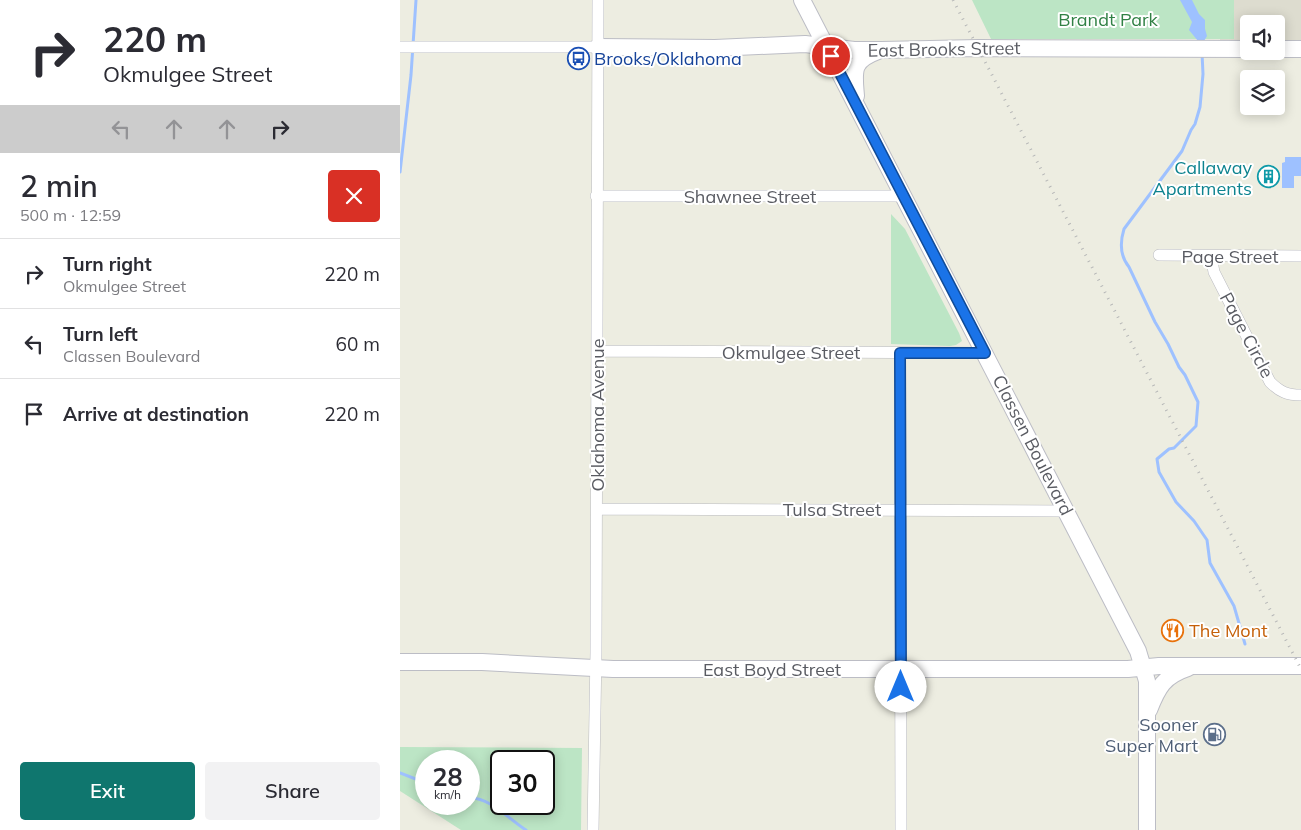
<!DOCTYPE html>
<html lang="en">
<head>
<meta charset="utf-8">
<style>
	body { margin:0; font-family:Mulish,sans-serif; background:#f2f2f3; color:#2b2b33; height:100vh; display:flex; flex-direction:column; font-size:19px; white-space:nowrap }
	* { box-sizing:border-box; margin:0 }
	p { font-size:16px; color:#7c7c81 }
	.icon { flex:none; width:28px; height:28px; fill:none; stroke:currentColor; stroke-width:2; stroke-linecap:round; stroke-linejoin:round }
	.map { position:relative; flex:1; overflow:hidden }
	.sheet { display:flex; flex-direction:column; background:#fff; width:400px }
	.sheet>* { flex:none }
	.top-card { background:#fff; color:#2b2b33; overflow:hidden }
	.buttons { position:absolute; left:840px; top:15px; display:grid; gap:10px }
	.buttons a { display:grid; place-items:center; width:45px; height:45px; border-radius:5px; background:#fff; box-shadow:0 2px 12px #0003; font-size:25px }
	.speed { position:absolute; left:15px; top:750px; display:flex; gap:10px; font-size:25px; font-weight:700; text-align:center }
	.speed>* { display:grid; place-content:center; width:65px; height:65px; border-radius:50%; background:#fff; box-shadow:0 2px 12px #0003; line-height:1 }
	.speed small { font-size:12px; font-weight:400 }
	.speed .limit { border:2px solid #111; border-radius:8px; background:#fff; color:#111 }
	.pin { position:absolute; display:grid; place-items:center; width:42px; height:42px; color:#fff; margin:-21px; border:2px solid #fff; border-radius:50%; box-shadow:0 1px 5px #0007 }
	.me { position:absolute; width:55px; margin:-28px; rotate:0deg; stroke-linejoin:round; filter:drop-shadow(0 0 4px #0008) }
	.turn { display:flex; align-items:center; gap:18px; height:105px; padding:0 20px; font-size:22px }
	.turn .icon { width:65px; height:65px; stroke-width:2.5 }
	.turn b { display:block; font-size:35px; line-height:42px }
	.lanes { display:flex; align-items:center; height:48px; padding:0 20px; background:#0003; justify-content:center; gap:25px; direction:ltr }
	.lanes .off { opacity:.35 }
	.round { display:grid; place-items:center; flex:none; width:52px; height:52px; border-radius:5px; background:#f2f2f3 }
	.summary { display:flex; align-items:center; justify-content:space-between; height:85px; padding:0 20px }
	h1 { font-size:30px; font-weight:600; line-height:38px }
	.cta { display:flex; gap:10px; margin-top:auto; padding:10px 20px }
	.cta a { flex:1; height:58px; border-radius:5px; background:#0f766e; color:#fff; font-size:20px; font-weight:600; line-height:58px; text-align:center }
	.cta a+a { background:#f2f2f3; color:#2b2b33 }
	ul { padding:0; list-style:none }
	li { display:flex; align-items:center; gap:15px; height:70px; padding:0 20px; border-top:1px solid #e1e1e2 }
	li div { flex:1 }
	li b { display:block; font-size:19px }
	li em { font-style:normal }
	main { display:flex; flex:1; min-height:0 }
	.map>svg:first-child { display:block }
	.education { fill:#dddccf }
	.green { fill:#bce5c5; fill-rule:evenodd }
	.water { fill:#9ec1ff }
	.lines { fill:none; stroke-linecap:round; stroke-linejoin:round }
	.stream { stroke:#9ec1ff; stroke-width:3 }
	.street-casing { stroke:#b9bac0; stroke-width:12 }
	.secondary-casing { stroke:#bcbdc5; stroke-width:18 }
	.street { stroke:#fff; stroke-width:11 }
	.secondary { stroke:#fff; stroke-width:16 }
	.rail { stroke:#b6b7b7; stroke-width:3; stroke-dasharray:1 6; stroke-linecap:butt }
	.route-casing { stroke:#114b97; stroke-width:12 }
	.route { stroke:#1a73e8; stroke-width:9 }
	.labels { text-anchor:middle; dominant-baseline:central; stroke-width:4; stroke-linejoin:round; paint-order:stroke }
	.park-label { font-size:18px; fill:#318145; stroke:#fff }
	.street-label { font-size:18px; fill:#595b62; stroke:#fff }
	.transit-label { font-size:18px; fill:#164399; stroke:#fff; text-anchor:start }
	.culture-label { font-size:18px; fill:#0d838f; stroke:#fff; text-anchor:end }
	.food-label { font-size:18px; fill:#c56008; stroke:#fff; text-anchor:start }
	.service-label { font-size:18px; fill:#4e5e75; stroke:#fff; text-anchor:end }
</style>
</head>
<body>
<main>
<section class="sheet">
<div class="top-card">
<div class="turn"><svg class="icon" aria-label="right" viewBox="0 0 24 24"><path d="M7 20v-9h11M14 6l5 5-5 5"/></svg><div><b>220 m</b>Okmulgee Street</div></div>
<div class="lanes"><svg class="icon off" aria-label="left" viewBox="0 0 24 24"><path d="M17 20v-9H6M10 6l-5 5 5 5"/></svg><svg class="icon off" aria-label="ahead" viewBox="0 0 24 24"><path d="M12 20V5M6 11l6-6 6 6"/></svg><svg class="icon off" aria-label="ahead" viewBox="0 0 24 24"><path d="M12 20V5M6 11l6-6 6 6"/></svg><svg class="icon" aria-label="right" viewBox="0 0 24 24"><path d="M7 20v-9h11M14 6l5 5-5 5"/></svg></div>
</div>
<div class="summary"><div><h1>2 min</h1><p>500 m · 12:59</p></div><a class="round" style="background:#d93025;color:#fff"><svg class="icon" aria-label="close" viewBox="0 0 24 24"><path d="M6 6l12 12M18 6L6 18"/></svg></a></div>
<ul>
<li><svg class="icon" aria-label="right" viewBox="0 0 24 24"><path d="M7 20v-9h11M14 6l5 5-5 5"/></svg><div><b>Turn right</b><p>Okmulgee Street</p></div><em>220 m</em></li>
<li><svg class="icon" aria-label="left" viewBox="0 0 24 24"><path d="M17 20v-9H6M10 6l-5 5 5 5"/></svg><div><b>Turn left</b><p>Classen Boulevard</p></div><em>60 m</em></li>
<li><svg class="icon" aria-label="arrive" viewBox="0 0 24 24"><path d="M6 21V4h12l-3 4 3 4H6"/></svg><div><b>Arrive at destination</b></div><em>220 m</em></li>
</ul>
<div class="cta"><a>Exit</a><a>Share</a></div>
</section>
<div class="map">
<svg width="901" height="830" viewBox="0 0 901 830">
	<rect width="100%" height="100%" fill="#edede1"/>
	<path class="education" d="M820,0H901V44H876V24H849V44H820Z"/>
	<path class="green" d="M572,0H834V39H591Z
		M491,214L505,229L559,333L562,341L556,345L550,346L491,344Z
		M0,747L182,748L181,830H61L0,791ZM69,761V804H26V761ZM144,761V804H101V761Z"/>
	<path class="water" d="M780,0H792L799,14L805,20V29L807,36L804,41H798L789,30L792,22Z
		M885,157H901V176H894V188H882V163L885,162Z"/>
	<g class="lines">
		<path class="stream" d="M802,53L803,74L800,107L795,124L791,130L782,151L724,229C720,242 720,256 729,267L755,322L768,344L779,367L785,375L798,402L796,426L774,448L769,449L757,459L759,472L776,502L794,521L807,540L810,563L834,606L845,644
			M0,172L11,75L16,0
			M0,773L26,783
			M69,798C88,796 110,820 126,830"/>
		<defs>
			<path id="street" d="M0,47H198
				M196,196H504
				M759,255L901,256
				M811,256L814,272L870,382C880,392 887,395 901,395
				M197,351L585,353
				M500,353L501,830
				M197,509L667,511
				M193,830L196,652L198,0"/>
			<path id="secondary" d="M402,0L738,651L747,681V830
				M198,47L315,48L405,44L454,50H481L579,48L849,49
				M876,49H901
				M456,96C454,71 451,61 478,51
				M0,662H82L213,669H728L759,666H901
				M749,710C758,687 764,676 788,668"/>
		</defs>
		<use href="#street" class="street-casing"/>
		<use href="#secondary" class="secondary-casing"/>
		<use href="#street" class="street"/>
		<use href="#secondary" class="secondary"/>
		<path class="rail" d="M553,0L901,669"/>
	</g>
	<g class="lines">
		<defs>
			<path id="route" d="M431,56L585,353H500L501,687"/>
		</defs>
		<use href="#route" class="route-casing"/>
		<use href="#route" class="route"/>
	</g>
	<defs>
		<symbol id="bus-ring" viewBox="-11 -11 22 22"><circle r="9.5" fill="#fff" stroke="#1a4fb4" stroke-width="1.5"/><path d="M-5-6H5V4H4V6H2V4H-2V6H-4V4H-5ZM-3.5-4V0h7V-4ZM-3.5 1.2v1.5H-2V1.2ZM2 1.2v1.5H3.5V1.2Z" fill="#1a4fb4"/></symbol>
		<symbol id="building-ring" viewBox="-11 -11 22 22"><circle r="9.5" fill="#fff" stroke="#0f9aa8" stroke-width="1.5"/><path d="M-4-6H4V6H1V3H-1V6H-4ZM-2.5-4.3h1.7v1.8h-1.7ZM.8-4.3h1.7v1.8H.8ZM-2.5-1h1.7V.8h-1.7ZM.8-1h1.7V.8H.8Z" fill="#0f9aa8"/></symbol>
		<symbol id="restaurant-ring" viewBox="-11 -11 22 22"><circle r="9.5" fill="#fff" stroke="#e8710a" stroke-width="1.5"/><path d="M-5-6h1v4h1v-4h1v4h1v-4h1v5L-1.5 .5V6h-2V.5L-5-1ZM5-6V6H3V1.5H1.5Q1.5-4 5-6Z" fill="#e8710a"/></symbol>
		<symbol id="fuel-ring" viewBox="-11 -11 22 22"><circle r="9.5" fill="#fff" stroke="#5c6f8a" stroke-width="1.5"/><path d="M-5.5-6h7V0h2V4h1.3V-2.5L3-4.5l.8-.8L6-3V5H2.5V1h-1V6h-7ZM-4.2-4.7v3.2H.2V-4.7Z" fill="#5c6f8a"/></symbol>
	</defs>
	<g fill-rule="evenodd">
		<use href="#bus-ring" x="166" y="46" width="25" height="25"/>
		<use href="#building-ring" x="856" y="164" width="25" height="25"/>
		<use href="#restaurant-ring" x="760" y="618" width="25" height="25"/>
		<use href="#fuel-ring" x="802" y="722" width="25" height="25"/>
	</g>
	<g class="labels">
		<g class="park-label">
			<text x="708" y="19">Brandt Park</text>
		</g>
		<g class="street-label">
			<text transform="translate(544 49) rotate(-1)">East Brooks Street</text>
			<text x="350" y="196">Shawnee Street</text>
			<text x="830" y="256">Page Street</text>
			<text transform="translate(847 335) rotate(62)">Page Circle</text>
			<text x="391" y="352">Okmulgee Street</text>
			<text transform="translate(197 415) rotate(-90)">Oklahoma Avenue</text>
			<text transform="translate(633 445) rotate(63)">Classen Boulevard</text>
			<text x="432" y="509">Tulsa Street</text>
			<text x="372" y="669">East Boyd Street</text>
		</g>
		<g class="transit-label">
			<text x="194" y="58">Brooks/Oklahoma</text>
		</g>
		<g class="culture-label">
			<text x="852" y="167">Callaway<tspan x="852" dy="21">Apartments</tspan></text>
		</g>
		<g class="food-label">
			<text x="789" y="630">The Mont</text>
		</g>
		<g class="service-label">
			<text x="798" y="724">Sooner<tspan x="798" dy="21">Super Mart</tspan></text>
		</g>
	</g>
</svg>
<div class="buttons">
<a><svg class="icon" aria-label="sound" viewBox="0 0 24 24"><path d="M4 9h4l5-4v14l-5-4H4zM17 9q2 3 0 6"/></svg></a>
<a><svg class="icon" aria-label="layers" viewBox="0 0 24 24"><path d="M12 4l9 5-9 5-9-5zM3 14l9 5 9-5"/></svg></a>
</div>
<div class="speed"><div>28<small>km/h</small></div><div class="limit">30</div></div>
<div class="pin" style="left:431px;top:56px;background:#d93025"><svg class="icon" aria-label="arrive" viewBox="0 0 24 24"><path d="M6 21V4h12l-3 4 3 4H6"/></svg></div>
<svg class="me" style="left:501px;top:687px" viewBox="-20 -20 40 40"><circle r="19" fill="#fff"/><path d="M0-13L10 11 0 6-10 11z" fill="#1a73e8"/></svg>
</div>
</main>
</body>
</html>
